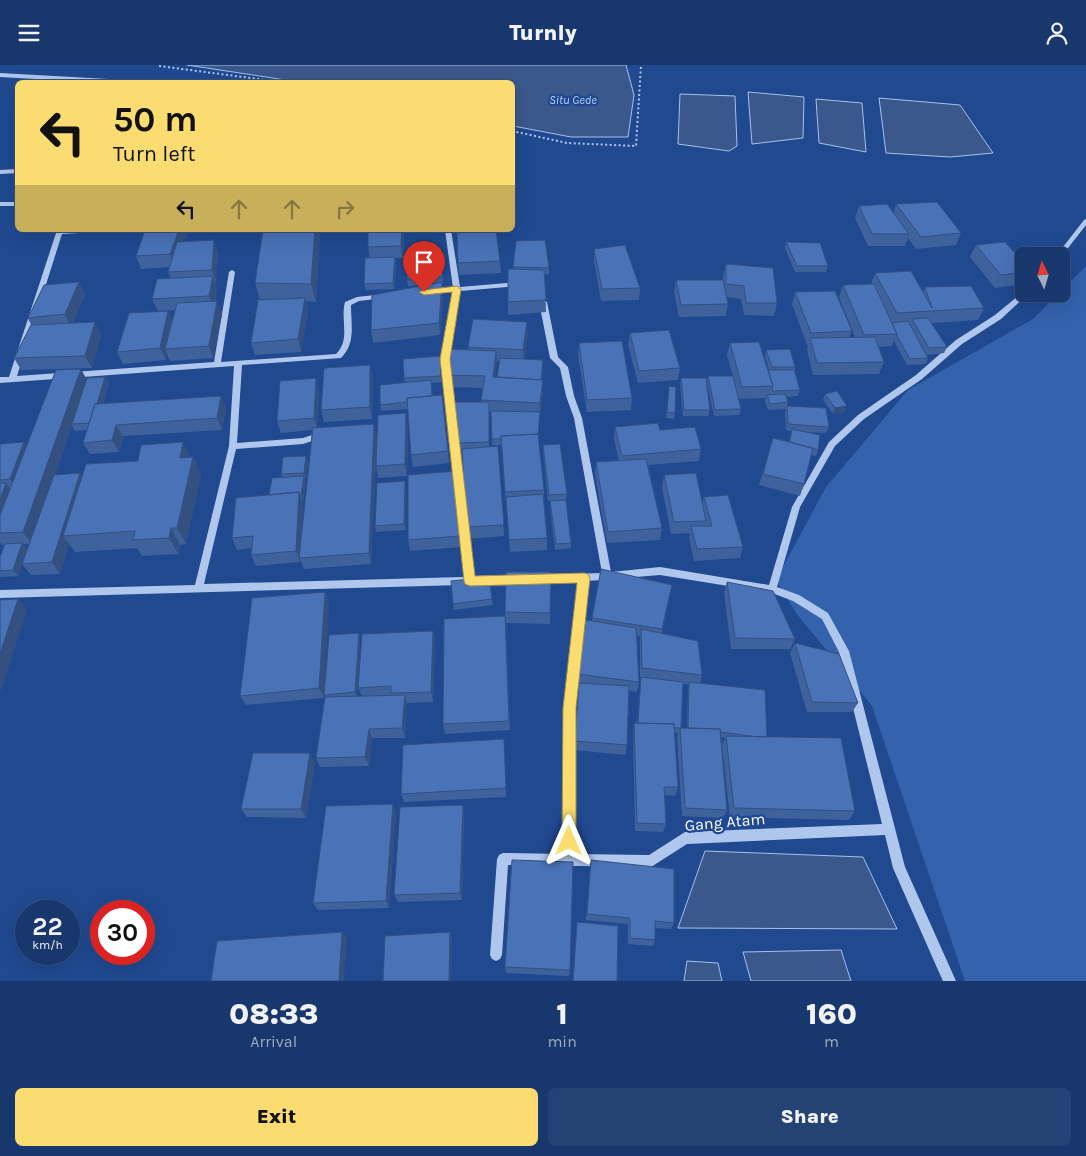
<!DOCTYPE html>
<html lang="en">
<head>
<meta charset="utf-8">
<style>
	body { margin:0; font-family:Karla,sans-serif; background:#254274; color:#f1f3f6; height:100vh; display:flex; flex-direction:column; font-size:19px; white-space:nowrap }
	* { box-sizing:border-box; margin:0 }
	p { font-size:16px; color:#9facc2 }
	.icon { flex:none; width:28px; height:28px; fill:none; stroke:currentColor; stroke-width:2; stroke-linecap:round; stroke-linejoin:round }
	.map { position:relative; height:916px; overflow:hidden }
	.details { display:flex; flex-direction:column; background:#18376c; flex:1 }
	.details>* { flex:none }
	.top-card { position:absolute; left:15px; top:15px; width:500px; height:152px; border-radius:8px; box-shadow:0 5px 20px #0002,0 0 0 1px #36517f; background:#fadc71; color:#111; overflow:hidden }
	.needle { width:32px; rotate:355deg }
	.fabs { position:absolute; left:1015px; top:182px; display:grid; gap:10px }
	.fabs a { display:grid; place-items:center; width:55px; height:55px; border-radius:8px; background:#18376c; box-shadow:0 5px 20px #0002,0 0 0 1px #36517f; font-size:25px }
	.speed { position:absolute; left:15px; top:835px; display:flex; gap:10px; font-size:25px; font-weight:700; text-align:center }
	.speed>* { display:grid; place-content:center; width:65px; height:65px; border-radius:50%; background:#18376c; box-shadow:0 5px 20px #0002,0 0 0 1px #36517f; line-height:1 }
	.speed small { font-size:12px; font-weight:400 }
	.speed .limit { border:8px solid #d22; background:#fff; color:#111 }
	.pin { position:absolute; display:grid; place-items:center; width:42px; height:42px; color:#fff; margin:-51px -21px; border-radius:50% 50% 50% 0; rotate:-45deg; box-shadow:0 0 5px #0007 }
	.pin .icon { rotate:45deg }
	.me { position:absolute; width:55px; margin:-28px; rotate:0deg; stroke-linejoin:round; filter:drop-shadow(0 0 4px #0008) }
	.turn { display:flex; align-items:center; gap:18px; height:105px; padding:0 15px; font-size:22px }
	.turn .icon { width:65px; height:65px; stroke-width:2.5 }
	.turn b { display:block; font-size:35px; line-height:42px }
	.lanes { display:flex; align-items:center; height:48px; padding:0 15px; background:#0003; justify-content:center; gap:25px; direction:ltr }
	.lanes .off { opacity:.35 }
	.eta { display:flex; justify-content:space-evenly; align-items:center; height:85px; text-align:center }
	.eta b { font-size:30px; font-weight:800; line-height:35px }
	.button { display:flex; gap:10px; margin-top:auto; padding:10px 15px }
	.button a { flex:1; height:58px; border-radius:8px; background:#fadc71; color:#111; font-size:20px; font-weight:800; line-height:58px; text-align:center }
	.button a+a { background:#254274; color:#f1f3f6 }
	header { display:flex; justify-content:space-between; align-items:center; height:65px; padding:0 15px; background:#18376c; font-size:22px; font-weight:800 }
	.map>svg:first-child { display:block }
	.green { fill:#3462ad }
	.water { fill:#3b588c; stroke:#a4c1ee }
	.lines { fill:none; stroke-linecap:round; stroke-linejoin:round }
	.path { stroke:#b0c7ed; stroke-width:2; stroke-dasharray:2 2.5; stroke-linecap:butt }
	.minor { fill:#b0c7ed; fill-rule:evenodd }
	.wall { fill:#3f629d; fill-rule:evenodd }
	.shaded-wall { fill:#335080 }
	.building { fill:#4972b7; stroke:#335080 }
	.route { fill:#fadc71; stroke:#a28f49 }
	.labels { text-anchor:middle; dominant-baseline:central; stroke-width:4.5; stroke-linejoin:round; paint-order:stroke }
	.far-water-label { font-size:12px; font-style:italic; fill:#bcd2f4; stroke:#204990 }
	.near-street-label { font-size:16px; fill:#fff; stroke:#204990 }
</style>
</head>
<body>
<header><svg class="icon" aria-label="menu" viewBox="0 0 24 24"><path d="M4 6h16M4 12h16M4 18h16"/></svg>Turnly<svg class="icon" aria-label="person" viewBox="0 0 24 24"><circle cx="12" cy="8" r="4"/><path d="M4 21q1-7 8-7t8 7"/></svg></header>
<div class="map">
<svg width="1086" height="916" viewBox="0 0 1086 916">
	<rect width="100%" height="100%" fill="#204990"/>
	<path class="green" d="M1086,201V916H965L872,641L796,548L776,515L826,422L908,325L1033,254L1058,229H1061V226Z"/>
	<path class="water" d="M187,0H626L634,30L628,72H571L513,61L512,18L299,17Z
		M748,27L804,32L803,73L752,79Z
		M680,29L735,31L737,81L729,86L678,79Z
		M879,33L960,40L993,88L950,92L886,88Z
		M816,34L862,38L866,87L819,78Z
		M705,786L863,792L897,864L678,863Z
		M841,885L851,916H751L743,887Z
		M687,896L718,898L722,916H684Z"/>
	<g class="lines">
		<path class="path" d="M159,1L289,18
			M512,66L567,78L636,81L641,0"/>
		<path class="minor" d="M0,8L145,16L147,18H107L0,12Z
			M18,104V108L0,109V105Z
			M0,137H18V141H0Z
			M1086,154V160L1061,192V191H1056L1084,155Z
			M57,165H98L95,167L62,169L17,311L214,297L229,207L232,205L235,207L221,297L336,289C351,274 340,255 345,237L357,232L384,229L387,231L384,233L359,236L351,240C351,260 356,278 341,293L242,300L237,378L303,373L321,367L325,370L324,372L303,379L236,384L204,519L462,512L465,513L441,294L453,227L431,229L428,227L431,225L453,223L445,165H451L460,222L520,217L521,219L518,221L460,226L449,294L474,513L478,511L517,510L520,511L522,514L520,517L478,519L474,517L470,520L466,517L462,520L0,533V525L195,520L229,381L234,301L0,318V312H9Z
			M1023,227L1028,229L1001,254L962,279L922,314L864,354L835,381L800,442L777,522L799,530L828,548L849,586L905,802L956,916H943L938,905L893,803L885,770L687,779L651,802L508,800L502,890L500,894L496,896L492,894L490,890L497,794L499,790L503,788L563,789L564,643L579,517L540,518L537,517L535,514L537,511L540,510L602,508L574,353L566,331L560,303L550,293L539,237L541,235H543L547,237L558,292L568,302L574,331L582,353L611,507L660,502L769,520L792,442L829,377L858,350L916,310L956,275L995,250ZM660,510L772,528L793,536L822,554L839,587L882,759L685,767L649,790L575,789L574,643L588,516Z"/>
	</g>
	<path class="wall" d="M896,139L961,168L956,180L916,184L908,173L905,181H868L855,153L859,141L894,147Z
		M145,165H186L187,169L184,177L218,187L216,217H215L217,223L215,237L222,249L213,293L170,296L167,289L166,295L123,299L117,287L168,246L172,256L175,245L158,246L152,234L171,213L168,207L170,202L141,204L136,191Z
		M263,165H320L316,237L306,236L308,245L301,287L255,290L251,278L260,235L255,218Z
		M404,165L403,193H395L396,198L394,224L366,225L364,219L370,193L368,182Z
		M786,177L828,201L826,207H795L785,183Z
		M976,180L1024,198V219L995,223L970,192Z
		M594,184L640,223L639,235L601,236L594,196Z
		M440,188L443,218H442L443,230L440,270L373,278L371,265L435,219L408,221L407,214Z
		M500,196L501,208L459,210L458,198Z
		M726,199L777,238L774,251L744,250L741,234L727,232L728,239L726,251L679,252L674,227L676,215L723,216V211Z
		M513,202L549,203V209H545L546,247L508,250V204H513Z
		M875,208L923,228L925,222L984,243L978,255L931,258L947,282L944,288L927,290L928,293L926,299L907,300L894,276L892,281L879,282L884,297L879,309L813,310L807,285L808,280H807L792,239L795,227L852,266L849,272H855L839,232L843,220L871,219Z
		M79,217L85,229L73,258L101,269L92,303L21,305L14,293L31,260L28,253Z
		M630,268L680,303L678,315L638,318L628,280Z
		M528,269L524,294L543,301L542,315L543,327L540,350L538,373L544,425V436L547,473V485L510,487L501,380H492L491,347H489V382L498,381L504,471L467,474L466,462L463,390H454L453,378L481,337L483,323L444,322L443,310L468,285V282ZM497,296H500L497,312H495Z
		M579,278L632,333L631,345L587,347L578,290Z
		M730,278L768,305H769L765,291L766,285L795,302V305L800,325L798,331L786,332L788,337L787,341L829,362L826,368L807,367L818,385L816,391L811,390L804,419L800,431L759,420L773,373L789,377L791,366L786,365L785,347L786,344L768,345L765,336L766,333L739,334L741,344L740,350L714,351L707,318L708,311H733L727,290Z
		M441,298L442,317L431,318L433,331L442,330L449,398L413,402L411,390L408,344L381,346L380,340L405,318L404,313Z
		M105,312L109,318L103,339L221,331L226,343L222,365L123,371L119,387L90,389L83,378L87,365L75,366L72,361L55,410L80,408L82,411L193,392L201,409L186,479L180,480L178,489L142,491L137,483L75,487L69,479L60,509L31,510L22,499L30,479H23L27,484L18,511L0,512V492L4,480H2L0,478V379L27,380L87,315Z
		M373,312L372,354L324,357L321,345Z
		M681,313L710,345L708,351H683L680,319Z
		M669,321L675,348L674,354L666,353Z
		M319,325L317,363L377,371L371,499L304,504L300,494V497L256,501L251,490L252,483L237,485L232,473L269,430L282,412L281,409L308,397L306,414H304L306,417L303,436H302L303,439L301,478L312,365L281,368L277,356Z
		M825,329L845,347L833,349L823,335Z
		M408,360L407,411L378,413L376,401Z
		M615,362L660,365L701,384L699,396L648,400L662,463L660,475L607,478L595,409L596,397L619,396L614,374Z
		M543,380L567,429L566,435L548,436L543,386Z
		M457,406L462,482L410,486L408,475Z
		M664,410L702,438L704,432L743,482L740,493L694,496L689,473L690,468L671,469L662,422Z
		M406,422V465L376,467L375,461Z
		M550,436L571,478V483L555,485L550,442Z
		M551,507L550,559L506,558L510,665L445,669L443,659L505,551V547Z
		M727,517L795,574L790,584H731L724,528Z
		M672,520L662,568L702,610L700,618L767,672L855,746L849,755L730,752L722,680L725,673L721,672L727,745L723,753L682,751L677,672L678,668H674L678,722L675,731L665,730L666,759L663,767L635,766L633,668L634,658H637L641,613H640V571H637L639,617L637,627L629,626L627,680L625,690L574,685L579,620L576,619L577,609L592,556V553ZM683,619H689L688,622L687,663H681Z
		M325,527L329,538L324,619L360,573L357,631H362L358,623L433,566L435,576L433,637L407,638V640L405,673H372L369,701L320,702L316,693L325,632L324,630V633L246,640L240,631Z
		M492,534L493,540L454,545L453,539Z
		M795,578L858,638L852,647H807L790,588Z
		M504,674L506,732L404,737L401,729Z
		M315,697L306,753L247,752L241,744Z
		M463,740L464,749L462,835L398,837L394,830Z
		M396,747L389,843L318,845L313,838Z
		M591,795L674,858L671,864L655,863V875L653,881L628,879V859L586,855Z
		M505,902L570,905L569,911L506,908Z"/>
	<path class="shaded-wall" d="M179,165H186L187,169L174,201L170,189Z
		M315,165H320L316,237L311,219Z
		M402,165H404L403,193L401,181Z
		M214,175L218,187L216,217L212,205Z
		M395,192L396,198L394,224L393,218Z
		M213,211L217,223L213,243L209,231Z
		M79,217L85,229L71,262L65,249Z
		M442,217L443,230L440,270L439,258Z
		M305,233L308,245L301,287L298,274Z
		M217,236L222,249L213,293L209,281Z
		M168,246L173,258L165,284L167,288L166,295L160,283Z
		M95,257L101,269L92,303L85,291Z
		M527,257L528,269L524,297L523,285Z
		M496,286L497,298L494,324L493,312Z
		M370,300L373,312L372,354L370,342Z
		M81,304L88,317L72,359V361L32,479L23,467Z
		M105,312L109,318L95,364L91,358Z
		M316,313L319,325L317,365L314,353Z
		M543,315V327L540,350V338Z
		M221,331L226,343L222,365L217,353Z
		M847,341L845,347L833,349L835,343Z
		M406,348L408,360L407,411L405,399Z
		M374,359L377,371L371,499L369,488Z
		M116,360L123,371L119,387L112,375Z
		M24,377L32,389L19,426L10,414Z
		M183,377L191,394L180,393Z
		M306,391L308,397L306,414L304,408Z
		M193,392L201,409L186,479L177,463Z
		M457,406L458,418L462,482L460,471Z
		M80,408L88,420L63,471L69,479L60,509L52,497Z
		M304,411L306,417L303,436L301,430Z
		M405,416L406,422V465L404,459Z
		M6,418L15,430L0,468V434Z
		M299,427L303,439L300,497L296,486Z
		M171,463L180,480L178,489L169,473Z
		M22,478L27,484L18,511L13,505Z
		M325,527L329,538L324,633L319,623Z
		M18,534L27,545L1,626L0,625V589Z
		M433,566L435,576L433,637L431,627Z
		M359,568L360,573L357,632L355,627Z
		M405,630L407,640L405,673L402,663Z
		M369,664L372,673L369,701L365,692Z
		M310,688L315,697L306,753L301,744Z
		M393,739L396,747L389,843L386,836Z
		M463,740L464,749L462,835L460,828Z
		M342,867L347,873L344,916H339Z
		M450,867L452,873L451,916H449Z"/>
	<path class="building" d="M937,137L961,168L921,172L896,139Z
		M887,139L909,169H872L859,141Z
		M145,165H179L170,189L136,191Z
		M263,165H315L311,219L255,218Z
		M368,165H402L401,181L368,182Z
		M496,165L500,196L458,198L457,168Z
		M214,175L212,205L168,207L177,177Z
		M545,175L549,203L513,202L516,176Z
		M786,177L820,178L828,201H797Z
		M1005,177L1024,198V207L1001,210L976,180Z
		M625,180L640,223L602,224L594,184Z
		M440,188L443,212L407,214L408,189Z
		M395,192L393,218L364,219L365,193Z
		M726,199L773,203L777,238H746L744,221L726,219Z
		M508,204L544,205L546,235L508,237Z
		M911,206L932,243L925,222L971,221L984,243L897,248L875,208Z
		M213,211L209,231L152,234L157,214Z
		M676,215H723L728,239L681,240Z
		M79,217L65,249L28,253L44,220Z
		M442,217L439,258L371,265L372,230Z
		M874,219L897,269L864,270L843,220Z
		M835,226L852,266L811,268L795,227Z
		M305,233L298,274L251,278L258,235Z
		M217,236L209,281L165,284L177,238Z
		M168,246L160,283L117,287L129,248Z
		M928,253L947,282L929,283L912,254Z
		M473,254L527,257L523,285L468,282Z
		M908,256L928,293L910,294L896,269H897L892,258Z
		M95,257L85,291L14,293L31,260Z
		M669,265L680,303L639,306L630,268Z
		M875,272L884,297L817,298L810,273Z
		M622,276L632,333L587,335L579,278Z
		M759,277L773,321L742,322L730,278Z
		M448,284L496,286L493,312L543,315L540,338L481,335L485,311L443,310Z
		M790,284L795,302H772L766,285Z
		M440,291L441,311L404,313L403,294Z
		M500,293L543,295L541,315L497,312Z
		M370,300V342L321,345L324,303Z
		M81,304L23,467L0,468V450L56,305Z
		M768,305H794L800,325L773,326L772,323L773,321Z
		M708,311H733L741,344L715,345Z
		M105,312L97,339H95L89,358L72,359L87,313Z
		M316,313L314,353L277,356L280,316Z
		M681,313H706L710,345H684Z
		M431,315L432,331L407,333V337L380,340V320Z
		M669,321L676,322L675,348L667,347Z
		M837,326L847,341L835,343L825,329Z
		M785,329L788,337L770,339L767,330Z
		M442,330L448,386L411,390L407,333Z
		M221,331L217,353L116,360L112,375L83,378L95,339Z
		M454,337H489V377L453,378Z
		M787,341L826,343L829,362L788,359Z
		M491,346L540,347L538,370V369L501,371V374H492Z
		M406,348L405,399L376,401L378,350Z
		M658,358L660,365L695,362L701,384L622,391L615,362Z
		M374,359L369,488L299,493L313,363Z
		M792,364L820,370L818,385L790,377Z
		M538,369L544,425L505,427L501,371Z
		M773,373L813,383L804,419L763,409Z
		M24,377L10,414L0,415V379Z
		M183,377L180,393L193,392L177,463H171L169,473L133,475L135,466L63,471L86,399L138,396L141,380Z
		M560,379L567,429L549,430L543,380Z
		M498,381L504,460L466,462L462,384Z
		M306,391L304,408L281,409L283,392Z
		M646,394L662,463L608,467L596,397Z
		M457,406L460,471L408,475V410Z
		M80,408L52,497L22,499L54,410Z
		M696,408L706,456L674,457L664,410Z
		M304,411L301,430H300L299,427L269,430L272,413Z
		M405,416L404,459L375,461L377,418Z
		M0,418H6L0,434Z
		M299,427L296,486L251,490L253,471L232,473L236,433Z
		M543,429L547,473L509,475L506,432Z
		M728,430L743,482L697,484L691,461H712L704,432Z
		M566,435L571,478L556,479L550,436Z
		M22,478L13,505L0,506V492L5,479Z
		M601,504L672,520L662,564L592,553Z
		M506,507H551L550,548L505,547Z
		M489,512L492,534L453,539L451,516Z
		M727,517L773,526L795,574L735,573Z
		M325,527L319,623L240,631L252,533Z
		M18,534L0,589V535Z
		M505,551L509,656L443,659L444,554Z
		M586,555L636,563L639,617L577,609Z
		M641,564L698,576L702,610L642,603Z
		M433,566L431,627L391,628V621L358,623L362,569Z
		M359,568L355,627L324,630L329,570Z
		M795,578L839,589L858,638L812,637Z
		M641,612L683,617L681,663H674V659L638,658Z
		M689,617L765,625L767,672H758L721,667L720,664L688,663Z
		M579,618L629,621L627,680L575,676Z
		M405,630L402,663L369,664L365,692L316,693L325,632Z
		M634,658L674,659L678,722H664L666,759L637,758Z
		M680,663L720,664L727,745L685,743Z
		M726,671L841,673L855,746L734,743Z
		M504,674L506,723L401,729L403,680Z
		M253,688H310L301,744H241Z
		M393,739L386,836L313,838L326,741Z
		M463,740L460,828L394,830L400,742Z
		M512,795L573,797L570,905L505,902Z
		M591,795L674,804V858L655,856V875L630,873V853L587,849Z
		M577,857L618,861L617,916H573Z
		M342,867L339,916H211L217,876Z
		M450,867L449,916H383L385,871Z"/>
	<path class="route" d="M457,221L461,224L450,294L475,511L584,508L588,509L590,513L576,643V776L574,781L569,783L564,781L562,776L563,643L577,518L470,521L465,519L464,516L440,294L452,227L424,230L419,227L424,225Z"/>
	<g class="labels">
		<g class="far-water-label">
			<text x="573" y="35">Situ Gede</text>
		</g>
		<g class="near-street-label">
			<text transform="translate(725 757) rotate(-5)">Gang Atam</text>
		</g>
	</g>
</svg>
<div class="fabs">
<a><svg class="needle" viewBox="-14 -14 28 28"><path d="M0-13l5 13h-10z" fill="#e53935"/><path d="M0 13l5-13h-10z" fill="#9facc2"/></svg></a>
</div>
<div class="speed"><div>22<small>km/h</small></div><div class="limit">30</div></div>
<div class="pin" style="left:424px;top:227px;background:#d93025"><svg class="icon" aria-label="arrive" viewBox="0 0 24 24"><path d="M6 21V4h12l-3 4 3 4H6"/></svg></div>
<svg class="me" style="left:569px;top:776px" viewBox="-20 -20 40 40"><path d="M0-17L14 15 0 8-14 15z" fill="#fadc71" stroke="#fff" stroke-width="4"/></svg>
<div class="top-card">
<div class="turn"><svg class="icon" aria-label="left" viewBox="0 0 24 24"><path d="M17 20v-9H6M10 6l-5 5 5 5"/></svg><div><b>50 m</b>Turn left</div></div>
<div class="lanes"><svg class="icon" aria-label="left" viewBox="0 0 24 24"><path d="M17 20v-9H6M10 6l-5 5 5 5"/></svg><svg class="icon off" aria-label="ahead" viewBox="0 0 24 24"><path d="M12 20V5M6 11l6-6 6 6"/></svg><svg class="icon off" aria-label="ahead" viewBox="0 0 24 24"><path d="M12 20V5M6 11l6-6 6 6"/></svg><svg class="icon off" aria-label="right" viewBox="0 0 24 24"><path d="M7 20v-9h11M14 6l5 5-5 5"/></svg></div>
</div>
</div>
<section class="details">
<div class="eta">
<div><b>08:33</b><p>Arrival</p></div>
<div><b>1</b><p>min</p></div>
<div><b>160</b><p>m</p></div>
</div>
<div class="button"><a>Exit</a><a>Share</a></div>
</section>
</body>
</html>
